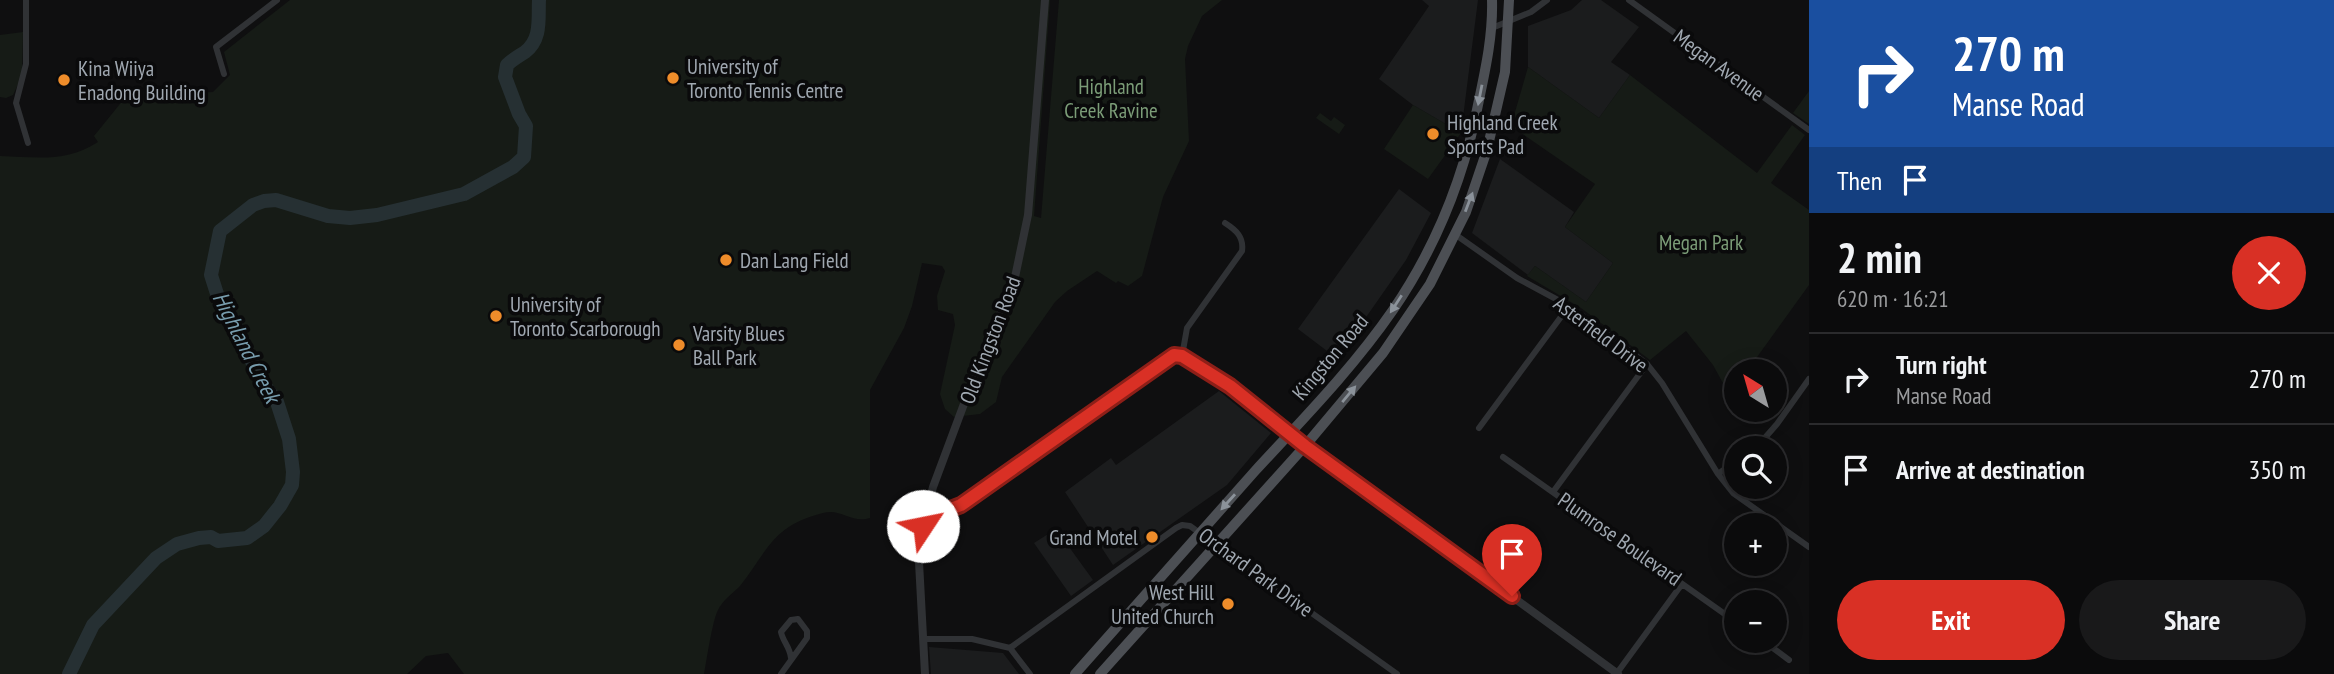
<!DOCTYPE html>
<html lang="en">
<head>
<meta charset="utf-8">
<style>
	body { margin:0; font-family:"PT Sans Narrow",sans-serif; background:#19191a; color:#f1f3f6; height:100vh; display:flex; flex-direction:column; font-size:26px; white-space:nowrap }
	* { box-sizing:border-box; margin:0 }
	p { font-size:23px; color:#9a9b9d }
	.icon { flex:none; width:38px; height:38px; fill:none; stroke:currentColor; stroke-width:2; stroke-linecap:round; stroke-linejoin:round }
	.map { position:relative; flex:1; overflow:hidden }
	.panel { display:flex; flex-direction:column; background:#0b0b0c; width:525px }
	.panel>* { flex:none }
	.banner { background:#1a4fa0; color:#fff; overflow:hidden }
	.needle { width:46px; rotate:323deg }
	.controls { position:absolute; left:1724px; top:359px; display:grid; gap:14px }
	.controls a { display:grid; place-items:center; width:63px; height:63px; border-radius:50%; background:#0b0b0c; box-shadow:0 4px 18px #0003,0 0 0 2px #2b2b2d; font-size:35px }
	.pin { position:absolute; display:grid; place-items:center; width:60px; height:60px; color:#fff; margin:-72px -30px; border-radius:50% 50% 50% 0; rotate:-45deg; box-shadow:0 0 7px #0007 }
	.pin .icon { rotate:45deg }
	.me { position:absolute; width:77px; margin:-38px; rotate:56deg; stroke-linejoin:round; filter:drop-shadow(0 0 5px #0008) }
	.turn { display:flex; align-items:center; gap:24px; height:147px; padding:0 28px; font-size:32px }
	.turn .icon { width:91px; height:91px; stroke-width:2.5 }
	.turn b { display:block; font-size:49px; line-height:60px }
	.then { display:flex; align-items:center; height:66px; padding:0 28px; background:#0003; gap:14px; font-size:26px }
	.round { display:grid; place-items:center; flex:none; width:74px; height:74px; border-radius:37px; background:#19191a }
	.headline { display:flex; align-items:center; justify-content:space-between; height:119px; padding:0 28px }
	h1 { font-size:42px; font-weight:700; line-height:52px }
	.cta { display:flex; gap:14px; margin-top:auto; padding:14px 28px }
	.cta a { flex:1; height:80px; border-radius:42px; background:#d93025; color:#fff; font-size:28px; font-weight:700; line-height:80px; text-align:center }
	.cta a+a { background:#19191a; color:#f1f3f6 }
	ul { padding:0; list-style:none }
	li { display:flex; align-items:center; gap:21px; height:91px; padding:0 28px; border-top:2px solid #2b2b2d }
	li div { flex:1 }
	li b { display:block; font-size:26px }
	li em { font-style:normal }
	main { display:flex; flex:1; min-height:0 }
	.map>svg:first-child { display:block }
	.built { fill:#1b1c1d }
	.green { fill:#161b16 }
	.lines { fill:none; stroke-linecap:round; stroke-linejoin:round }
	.river { stroke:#263033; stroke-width:14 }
	.minor { stroke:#303235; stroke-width:6 }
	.tertiary { stroke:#303235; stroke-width:8 }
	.primary { stroke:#4c4f54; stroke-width:10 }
	.oneway { fill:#8b929a }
	.route-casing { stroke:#8d1f18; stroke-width:18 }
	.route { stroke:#d93025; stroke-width:12 }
	.poi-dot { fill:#ee8c2a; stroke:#0a0a0b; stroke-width:2.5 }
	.labels { text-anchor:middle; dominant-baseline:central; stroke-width:7; stroke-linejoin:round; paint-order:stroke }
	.street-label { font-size:21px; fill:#a0a8b1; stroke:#0a0a0b }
	.poi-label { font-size:21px; fill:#a0a8b1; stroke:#0a0a0b; text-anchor:start }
	.park-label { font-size:21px; fill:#7b9c77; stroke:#0a0a0b }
	.water-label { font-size:23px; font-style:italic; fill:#779cad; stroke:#0a0a0b }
</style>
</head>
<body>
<main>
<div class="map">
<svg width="1809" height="674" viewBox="0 0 1809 674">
	<rect width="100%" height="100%" fill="#0f0f10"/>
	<path class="built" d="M1422,0H1478L1461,133L1413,105L1379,79L1429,6Z
		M1582,0H1601L1639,27L1611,62L1630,75L1599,118L1528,67V26L1571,10Z
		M1500,159L1574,212L1565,227L1613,263L1586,302L1535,266L1528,275L1472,233Z
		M1399,189L1431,213L1406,260L1362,323L1335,357L1298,329Z
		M1219,391L1271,433L1227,485L1113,565L1065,492L1111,458L1116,465Z
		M1056,529L1093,580L1071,596L1034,543Z
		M929,647L1003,653L1019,674H931Z"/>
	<path class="green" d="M290,0H1050L1034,216L1041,218L1059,0H1222L1202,16L1188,46L1185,59L1189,141L1163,197L1142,276L1128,286L1118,281L1116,283L1097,271L1067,291L1055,302L1002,377L996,402L980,414L954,417L945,409L940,394L955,325L953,314L938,310L937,296L945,271L942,266L922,263L912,306L904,328L870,390V518C852,524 841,508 823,513C772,526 769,549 740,586C733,593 722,601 718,610C712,622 707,659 704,674H464L448,653L426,656L407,674H0V156C36,157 66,163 98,142L94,136L124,99L140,91L165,93L166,103L193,102V93L213,92L230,75L224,52Z
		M23,32L22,76L13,95L6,98L0,97V35Z
		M1528,67L1599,118L1630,75L1757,173L1792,125L1805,135L1771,183L1809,210V285L1747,371H1736V387L1730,396L1713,365L1686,331L1650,360L1581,308L1527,276L1535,266L1586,302L1613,263L1565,227L1595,184L1511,126Z
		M1809,91V124L1793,113Z
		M1413,105L1461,133L1428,179L1384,149Z
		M1320,113L1331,121L1334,117L1345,125L1339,134L1316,118Z"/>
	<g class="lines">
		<path class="river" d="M69,674L93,625L156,558L177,544L199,538L211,537L218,541L247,538L264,526L280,506L292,485L293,472L289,439L277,402L261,381L234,322L218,297L211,275L220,231L253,205L264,201L276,200L328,216L350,218L377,215L464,194L513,167L524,157L526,126L519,114L505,77L507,65C513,59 519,56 525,52C542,39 538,19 539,0"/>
		<path class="minor" d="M26,0V64L16,103L28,143
			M1629,0L1809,130
			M1492,28L1531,12L1547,0
			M224,74L216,47L277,0
			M1456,235L1517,278L1569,306L1647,364L1662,383L1718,474L1733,493L1809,547
			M1182,356L1187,328L1242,251C1244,237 1236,230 1225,223
			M1479,428L1569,306
			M1756,448L1777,424L1809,379
			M1503,457L1736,622
			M1718,474L1736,461
			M1553,492L1647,364
			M926,511L948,510L961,505L1173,355L1182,356L1230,386L1290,434
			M923,639H972L1010,648L1030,674
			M1762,640L1789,660
			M1010,648L1176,528L1182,525L1190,526L1397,674
			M1617,673L1682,584
			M781,674L807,638V631L798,619L791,620L781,632C783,642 790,647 791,658"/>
		<path class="tertiary" d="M1290,434L1618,674
			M925,674L919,562L920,540L933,487L983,353L1014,282L1028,215L1045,0"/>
		<path class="primary" d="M1075,674C1135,606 1195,538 1255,471C1303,419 1353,368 1393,310C1436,247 1465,174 1479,100C1486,67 1493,34 1492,0
			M1100,674L1305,446L1383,353L1430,284L1466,212L1487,150L1505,72L1509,0"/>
	</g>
	<defs><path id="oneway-solid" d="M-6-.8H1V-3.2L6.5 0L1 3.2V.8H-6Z" transform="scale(1.75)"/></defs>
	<g class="oneway">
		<use href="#oneway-solid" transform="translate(1480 95) rotate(101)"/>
		<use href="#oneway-solid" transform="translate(1469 202) rotate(-69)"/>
		<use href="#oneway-solid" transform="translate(1396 304) rotate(123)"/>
		<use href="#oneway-solid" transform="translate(1349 394) rotate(-50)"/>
		<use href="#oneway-solid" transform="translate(1228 502) rotate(132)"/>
	</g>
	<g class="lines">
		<defs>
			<path id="route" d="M923,526L926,511L948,510L961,505L1174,355L1182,356L1230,386L1305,446L1512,596"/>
		</defs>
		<use href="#route" class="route-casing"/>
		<use href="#route" class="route"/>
	</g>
	<g class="poi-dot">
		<circle cx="673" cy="78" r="7"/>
		<circle cx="64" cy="80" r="7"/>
		<circle cx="1433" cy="134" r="7"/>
		<circle cx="726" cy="260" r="7"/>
		<circle cx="496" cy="316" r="7"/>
		<circle cx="679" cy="345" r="7"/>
		<circle cx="1152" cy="537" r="7"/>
		<circle cx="1228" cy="604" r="7"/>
	</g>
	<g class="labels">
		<g class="street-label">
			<text transform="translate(1719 65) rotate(36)">Megan Avenue</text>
			<text transform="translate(1601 334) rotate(37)">Asterfield Drive</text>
			<text transform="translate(990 340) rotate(-69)">Old Kingston Road</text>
			<text transform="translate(1330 357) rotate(-50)">Kingston Road</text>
			<text transform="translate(1620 539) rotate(35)">Plumrose Boulevard</text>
			<text transform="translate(1256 572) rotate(36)">Orchard Park Drive</text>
		</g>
		<g class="poi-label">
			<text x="687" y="66">University of<tspan x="687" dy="24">Toronto Tennis Centre</tspan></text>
			<text x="78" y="68">Kina Wiiya<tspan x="78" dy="24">Enadong Building</tspan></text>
			<text x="1447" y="122">Highland Creek<tspan x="1447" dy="24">Sports Pad</tspan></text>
			<text x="740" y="260">Dan Lang Field</text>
			<text x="510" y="304">University of<tspan x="510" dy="24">Toronto Scarborough</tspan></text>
			<text x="693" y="333">Varsity Blues<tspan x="693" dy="24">Ball Park</tspan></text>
			<text x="1138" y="537" text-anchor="end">Grand Motel</text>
			<text x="1214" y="592" text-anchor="end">West Hill<tspan x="1214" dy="24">United Church</tspan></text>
		</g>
		<g class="park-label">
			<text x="1111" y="86">Highland<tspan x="1111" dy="24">Creek Ravine</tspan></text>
			<text x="1701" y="242">Megan Park</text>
		</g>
		<g class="water-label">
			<text transform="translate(247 347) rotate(63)">Highland Creek</text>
		</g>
	</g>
</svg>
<div class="controls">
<a><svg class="needle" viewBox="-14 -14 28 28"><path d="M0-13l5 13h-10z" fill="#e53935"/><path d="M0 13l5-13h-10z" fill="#9a9b9d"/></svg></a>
<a><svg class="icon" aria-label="search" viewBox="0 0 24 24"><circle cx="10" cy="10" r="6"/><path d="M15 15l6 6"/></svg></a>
<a>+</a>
<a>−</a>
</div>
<div class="pin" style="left:1512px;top:596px;background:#d93025"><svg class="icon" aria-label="arrive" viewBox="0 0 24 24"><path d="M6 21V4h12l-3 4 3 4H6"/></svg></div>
<svg class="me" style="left:923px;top:526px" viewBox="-20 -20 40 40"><circle r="19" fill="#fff"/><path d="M0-13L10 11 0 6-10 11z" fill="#d93025"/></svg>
</div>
<section class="panel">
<div class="banner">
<div class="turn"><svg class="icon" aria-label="right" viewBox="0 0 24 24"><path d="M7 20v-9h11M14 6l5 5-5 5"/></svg><div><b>270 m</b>Manse Road</div></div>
<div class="then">Then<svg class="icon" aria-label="arrive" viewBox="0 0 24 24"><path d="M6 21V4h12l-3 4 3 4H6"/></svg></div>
</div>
<div class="headline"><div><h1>2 min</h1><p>620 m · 16:21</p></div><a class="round" style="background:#d93025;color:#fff"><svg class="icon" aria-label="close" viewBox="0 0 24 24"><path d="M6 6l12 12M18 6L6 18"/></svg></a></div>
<ul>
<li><svg class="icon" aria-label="right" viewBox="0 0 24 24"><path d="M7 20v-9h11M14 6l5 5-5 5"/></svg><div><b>Turn right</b><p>Manse Road</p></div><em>270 m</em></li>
<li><svg class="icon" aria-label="arrive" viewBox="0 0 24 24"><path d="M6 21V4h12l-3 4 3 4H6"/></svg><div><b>Arrive at destination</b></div><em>350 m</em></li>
</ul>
<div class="cta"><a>Exit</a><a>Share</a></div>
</section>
</main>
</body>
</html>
